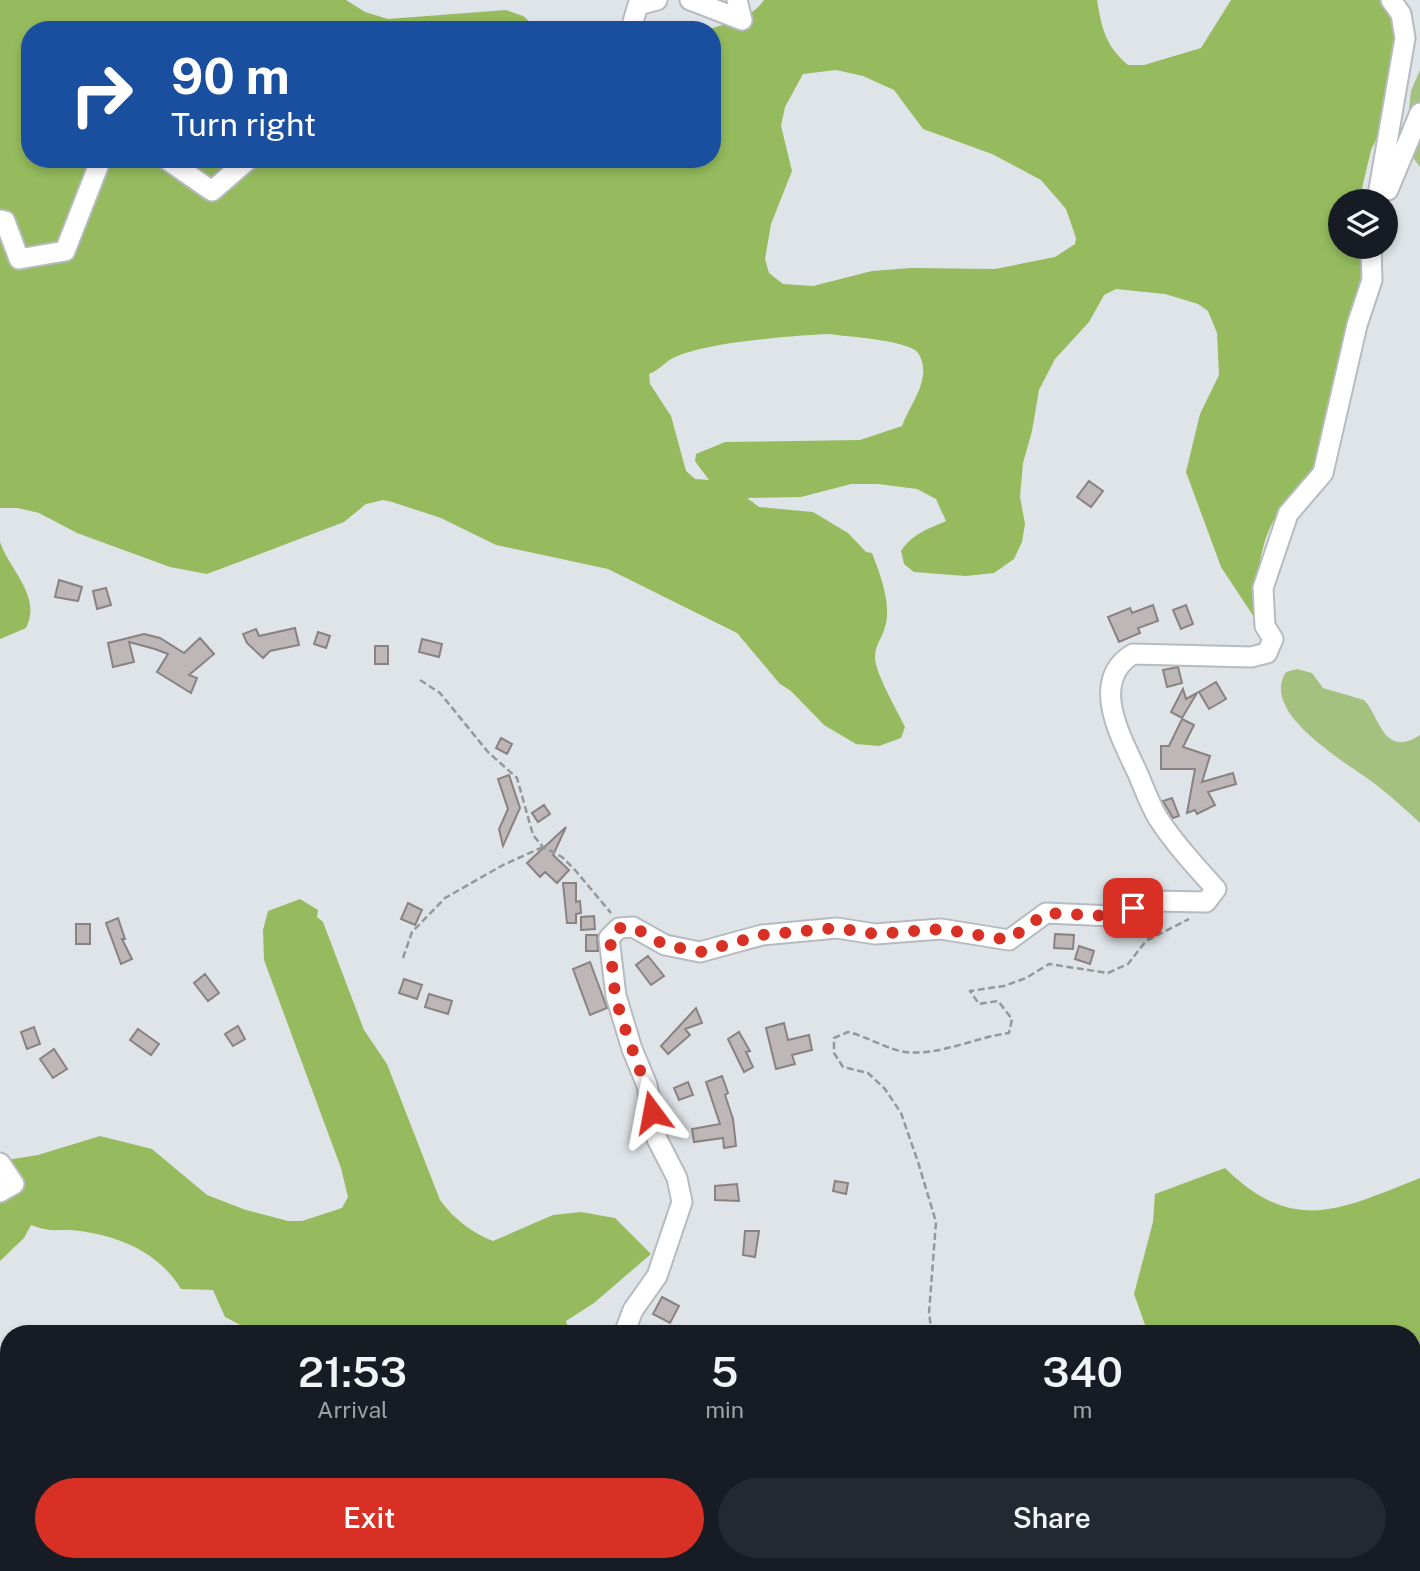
<!DOCTYPE html>
<html lang="en">
<head>
<meta charset="utf-8">
<style>
	body { margin:0; font-family:"Public Sans",sans-serif; background:#242831; color:#f1f3f6; height:100vh; display:flex; flex-direction:column; font-size:26px; white-space:nowrap }
	* { box-sizing:border-box; margin:0 }
	p { font-size:23px; color:#9ea1a6 }
	.icon { flex:none; width:38px; height:38px; fill:none; stroke:currentColor; stroke-width:2; stroke-linecap:round; stroke-linejoin:round }
	.map { position:relative; flex:1; overflow:hidden }
	.details { position:absolute; left:0px; top:1325px; width:1421px; height:247px; display:flex; flex-direction:column; background:#171b24; border-radius:28px 28px 0 0; box-shadow:0 4px 10px #0003 }
	.details>* { flex:none }
	.guide { position:absolute; left:21px; top:21px; width:700px; height:147px; border-radius:28px; box-shadow:0 4px 10px #0003; background:#1a4fa0; color:#fff; overflow:hidden }
	.fabs { position:absolute; left:1328px; top:189px; display:grid; gap:14px }
	.fabs a { display:grid; place-items:center; width:70px; height:70px; border-radius:50%; background:#171b24; box-shadow:0 4px 10px #0003; font-size:35px }
	.pin { position:absolute; display:grid; place-items:center; width:60px; height:60px; color:#fff; margin:-30px; border-radius:14px; box-shadow:0 4px 10px #0006 }
	.me { position:absolute; width:77px; margin:-38px; rotate:347deg; stroke-linejoin:round; filter:drop-shadow(0 0 5px #0008) }
	.turn { display:flex; align-items:center; gap:24px; height:147px; padding:0 35px; font-size:32px }
	.turn .icon { width:91px; height:91px; stroke-width:2.5 }
	.turn b { display:block; font-size:49px; line-height:60px }
	.eta { display:flex; justify-content:space-evenly; align-items:center; height:119px; text-align:center }
	.eta b { font-size:42px; font-weight:600; line-height:49px }
	.action { display:flex; gap:14px; margin-top:auto; padding:14px 35px }
	.action a { flex:1; height:80px; border-radius:42px; background:#d93025; color:#fff; font-size:28px; font-weight:600; line-height:80px; text-align:center }
	.action a+a { background:#242831; color:#f1f3f6 }
	.map>svg:first-child { display:block }
	.green { fill:#a4c180 }
	.forest { fill:#95bb5e; fill-rule:evenodd }
	.building { fill:#beb7b7; stroke:#898281; stroke-width:2 }
	.lines { fill:none; stroke-linecap:round; stroke-linejoin:round }
	.minor-casing { stroke:#b6bbbf; stroke-width:23 }
	.path { stroke:#94989b; stroke-width:2.5; stroke-dasharray:7 3.5; stroke-linecap:butt }
	.minor { stroke:#fff; stroke-width:19 }
	.route { stroke:#d93025; stroke-width:12; stroke-dasharray:0 21.6 }
</style>
</head>
<body>
<div class="map">
<svg width="1420" height="1571" viewBox="0 0 1420 1571">
	<rect width="100%" height="100%" fill="#dfe4e8"/>
	<path class="green" d="M1420,70V167L1405,147L1411,91Z
		M1297,669L1312,673L1323,688L1364,700C1380,716 1383,759 1420,735V823C1407,811 1393,798 1379,787C1353,766 1258,715 1286,672Z"/>
	<path class="forest" d="M0,0H346L365,12L388,19L506,10L523,16L539,30H30V159H712V30H707C729,22 750,20 764,0H1097C1102,29 1105,45 1128,65H1144L1201,48L1231,0H1382L1399,32L1382,128L1371,150L1362,188L1363,201H1340V247H1364C1364,279 1352,305 1346,336C1338,379 1334,426 1314,466C1305,485 1292,498 1279,513C1259,537 1256,587 1254,617L1221,567L1186,472L1200,414L1219,375L1217,333L1208,311L1198,304L1165,294L1116,289L1104,295L1089,322L1055,359L1039,390L1032,431L1023,463L1020,497L1025,524L1022,542L1014,559L994,573L966,576L914,572L904,564L901,551C912,534 928,529 946,521L936,499L917,489L878,484H851L801,497L747,498L759,507L813,512L848,533L866,552L872,553C880,574 892,604 885,627C882,639 875,644 875,658C876,675 897,710 905,727L901,738L879,746L856,744L824,725L791,691L780,684L737,633L608,569L496,545L441,518L392,502L383,500L366,504L344,522L207,574L170,567L77,533L39,513L18,508H0ZM836,70L863,76L894,90L923,129L992,154L1041,180L1066,209L1076,238L1075,244L1055,257L995,269L911,268L872,271L813,286L783,284L769,273L765,259L771,224L792,171L781,126L785,107L803,74ZM828,334C850,337 896,339 915,350C922,355 924,368 923,375C921,393 908,409 902,426L860,440L725,442L696,454L695,461L709,480L695,479L686,471L671,416L650,384L649,374C659,370 663,364 671,359C702,342 791,336 828,334Z
		M0,542C10,571 42,596 26,628L0,639Z
		M300,899L318,910L317,917L323,922L364,1030L387,1064L440,1200C453,1218 472,1233 493,1241L553,1215L581,1212L615,1218L651,1254L594,1303L566,1321L570,1334L256,1333L225,1317L213,1290L181,1289C159,1253 122,1237 80,1231C59,1228 55,1234 31,1225L24,1238L0,1261V1161L38,1155L100,1136L152,1149L207,1195L246,1210L288,1221H302L342,1208L348,1197L341,1168L264,960L263,930L268,911Z
		M1225,1168C1294,1236 1341,1209 1420,1178V1571H1290L1287,1563H1412V1334L1148,1333L1134,1294L1153,1222L1155,1194Z
		M700,1563H841V1571H707Z"/>
	<path class="building" d="M1089,481L1103,491L1091,507L1077,497Z
		M59,580L82,587L78,601L55,597Z
		M106,588L111,605L97,609L93,591Z
		M1153,605L1158,621L1138,628L1140,633L1119,642L1108,617L1130,608L1132,613Z
		M1186,605L1193,624L1181,629L1173,610Z
		M295,628L299,645L270,651L263,658L247,643L243,634L256,629L259,636Z
		M318,632L330,636L326,648L314,644Z
		M144,634L160,638L184,653L200,638L214,654L189,675L197,678L191,693L157,672L168,654L155,649L129,642L134,662L113,667L108,643Z
		M422,639L442,644L439,657L419,652Z
		M375,646H388V664H375Z
		M1178,667L1182,683L1167,687L1163,670Z
		M1216,682L1226,699L1209,709L1199,692Z
		M1183,689L1186,699L1197,693L1182,718L1171,712Z
		M1182,719L1194,725L1183,747L1210,756L1202,782L1233,773L1236,784L1208,792L1215,805L1197,814L1195,810L1187,813L1195,769H1161V746H1169Z
		M501,738L512,744L507,754L496,748Z
		M509,775L520,808L503,846L499,829L508,809L498,779Z
		M1172,798L1179,816L1173,818L1163,801Z
		M544,805L550,814L538,822L532,813Z
		M566,827L553,855L569,870L557,883L545,872L540,877L527,863Z
		M563,883H576V902L580,901L581,913L576,914V923H567Z
		M408,903L422,910L415,925L401,919Z
		M594,916L595,929L581,930V917Z
		M118,918L125,939H122L132,959L121,964L106,923Z
		M76,924H90V944H76Z
		M1055,934L1074,935L1073,949L1054,948Z
		M586,935H597L598,951H586Z
		M1079,946L1094,951L1090,964L1075,959Z
		M648,956L664,976L651,985L636,965Z
		M590,962L607,1008L590,1015L573,969Z
		M205,974L219,993L208,1001L194,983Z
		M404,979L422,985L417,999L399,993Z
		M429,994L452,1001L448,1014L425,1007Z
		M696,1008L702,1023L685,1029L690,1035L668,1054L661,1046Z
		M784,1023L788,1040L809,1035L812,1050L792,1055L795,1064L776,1069L766,1028Z
		M238,1026L245,1039L233,1046L225,1034Z
		M34,1027L40,1044L27,1049L21,1032Z
		M138,1029L159,1044L151,1055L130,1040Z
		M739,1032L750,1051L746,1052L753,1067L744,1072L728,1039Z
		M54,1049L67,1069L53,1078L40,1059Z
		M722,1076L728,1093L725,1095L733,1119L736,1146L724,1148L723,1138L694,1142L692,1129L720,1124L706,1082Z
		M688,1082L693,1095L679,1100L674,1088Z
		M835,1181L848,1183L846,1194L833,1191Z
		M737,1184L739,1201L715,1200V1186Z
		M745,1231H759L755,1257L743,1255Z
		M662,1297L679,1306L670,1323L653,1314Z"/>
	<g class="lines">
		<defs>
			<path id="minor" d="M690,0L742,20L737,0
				M636,30L633,22L638,5L657,0
				M166,159L212,191L249,159
				M1388,190L1420,113
				M1377,201L1405,38L1401,14L1391,0
				M0,220L5,221L19,259L65,251L101,159
				M0,1163L14,1184L0,1192
				M624,1334L633,1310L657,1276L682,1202L677,1178L657,1139L647,1085L632,1049L616,996L609,938L619,928L633,927L665,945L700,952L762,935L837,928L875,934L941,929L1009,940L1046,913L1112,916L1153,901L1206,902L1216,889C1196,867 1174,843 1158,818C1150,805 1144,788 1138,774C1122,739 1088,681 1133,654L1251,657L1267,653L1273,639L1265,626L1263,588L1288,514L1323,473L1357,325L1372,280L1371,247
				M495,1571L497,1563"/>
		</defs>
		<use href="#minor" class="minor-casing"/>
		<path class="path" d="M420,680L440,693L488,752L517,778L533,835L543,847L562,857L575,870L611,913
			M403,958L412,932L445,898L503,865L543,847
			M932,1334L929,1313L936,1222L918,1162L901,1113L885,1089L868,1073L843,1067L834,1053V1038L848,1032C866,1036 889,1050 905,1052C940,1056 976,1037 1009,1033L1012,1019L998,1001L979,1004L970,991L1004,986L1026,978L1049,964L1108,973L1128,964L1146,941L1189,919
			M943,1563L946,1571
			M976,1563L977,1571"/>
		<use href="#minor" class="minor"/>
	</g>
	<g class="lines">
		<path class="route" d="M652,1112C644,1073 625,1037 616,997C612,978 612,957 610,938L620,928L633,927L665,945L700,952L762,935L837,928L875,934L941,929L1009,940L1046,913L1112,916L1133,908"/>
	</g>
</svg>
<div class="fabs">
<a><svg class="icon" aria-label="layers" viewBox="0 0 24 24"><path d="M12 4l9 5-9 5-9-5zM3 14l9 5 9-5"/></svg></a>
</div>
<div class="pin" style="left:1133px;top:908px;background:#d93025"><svg class="icon" aria-label="arrive" viewBox="0 0 24 24"><path d="M6 21V4h12l-3 4 3 4H6"/></svg></div>
<svg class="me" style="left:652px;top:1112px" viewBox="-20 -20 40 40"><path d="M0-17L14 15 0 8-14 15z" fill="#d93025" stroke="#fff" stroke-width="4"/></svg>
<div class="guide">
<div class="turn"><svg class="icon" aria-label="right" viewBox="0 0 24 24"><path d="M7 20v-9h11M14 6l5 5-5 5"/></svg><div><b>90 m</b>Turn right</div></div>
</div>
<section class="details">
<div class="eta">
<div><b>21:53</b><p>Arrival</p></div>
<div><b>5</b><p>min</p></div>
<div><b>340</b><p>m</p></div>
</div>
<div class="action"><a>Exit</a><a>Share</a></div>
</section>
</div>
</body>
</html>
